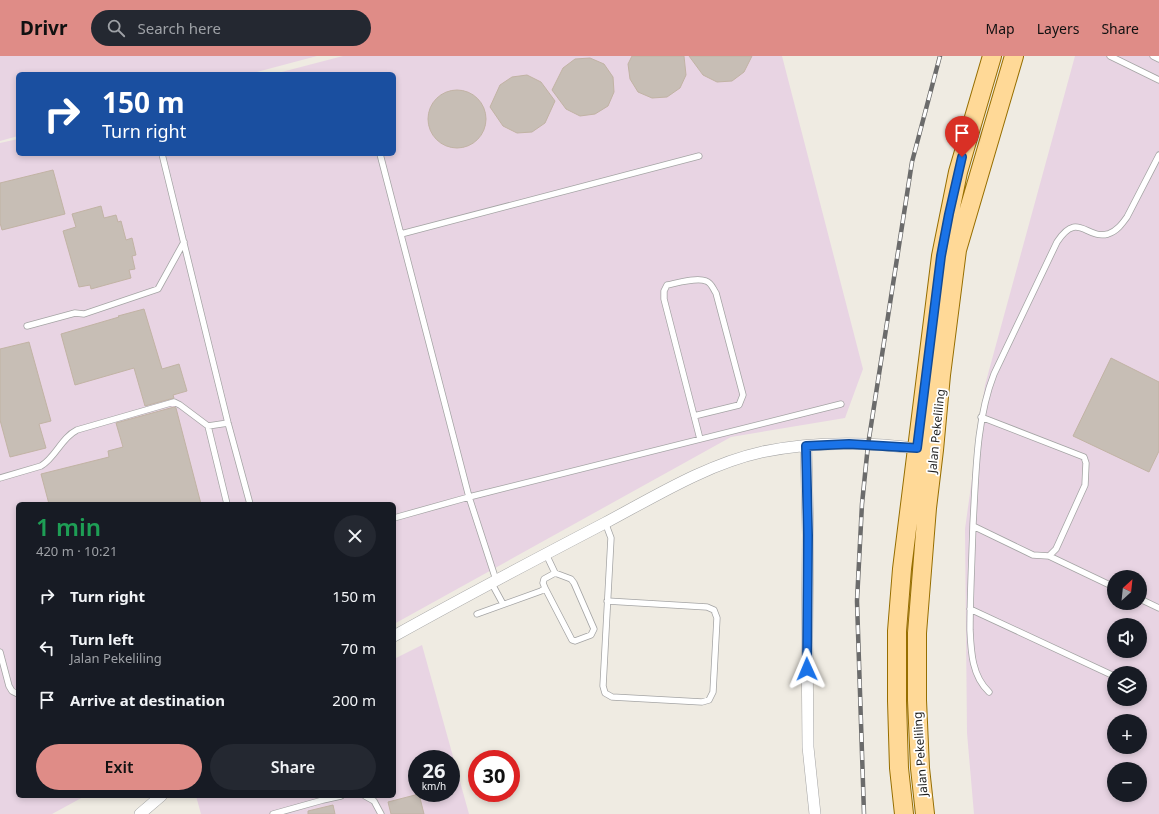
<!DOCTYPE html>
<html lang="en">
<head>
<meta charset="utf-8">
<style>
	body { margin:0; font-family:"Noto Sans",sans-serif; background:#242831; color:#f1f3f6; height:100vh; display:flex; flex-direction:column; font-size:15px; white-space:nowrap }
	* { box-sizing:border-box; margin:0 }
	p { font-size:13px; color:#9ea1a6 }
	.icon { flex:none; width:22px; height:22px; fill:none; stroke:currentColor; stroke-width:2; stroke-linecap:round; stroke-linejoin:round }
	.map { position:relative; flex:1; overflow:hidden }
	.panel { position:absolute; left:16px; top:446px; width:380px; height:296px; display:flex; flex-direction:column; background:#171b24; border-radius:6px; box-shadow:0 2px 6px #0003 }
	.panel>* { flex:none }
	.guide { position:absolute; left:16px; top:16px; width:380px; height:84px; border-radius:6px; box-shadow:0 2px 6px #0003; background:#1a4fa0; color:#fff; overflow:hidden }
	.needle { width:26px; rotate:27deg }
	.buttons { position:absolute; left:1107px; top:514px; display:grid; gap:8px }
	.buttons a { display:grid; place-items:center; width:40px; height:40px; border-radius:50%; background:#171b24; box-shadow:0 2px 6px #0003; font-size:20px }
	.speed { position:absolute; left:408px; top:694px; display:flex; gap:8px; font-size:20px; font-weight:700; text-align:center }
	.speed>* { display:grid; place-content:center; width:52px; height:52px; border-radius:50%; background:#171b24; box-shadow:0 2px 6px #0003; line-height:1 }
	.speed small { font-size:10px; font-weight:400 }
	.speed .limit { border:6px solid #d22; background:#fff; color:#111 }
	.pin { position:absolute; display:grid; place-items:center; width:34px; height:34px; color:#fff; margin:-41px -17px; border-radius:50% 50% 50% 0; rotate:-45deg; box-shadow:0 0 4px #0007 }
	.pin .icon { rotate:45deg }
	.me { position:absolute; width:44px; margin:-22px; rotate:359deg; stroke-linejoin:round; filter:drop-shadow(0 0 3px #0008) }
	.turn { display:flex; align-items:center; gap:14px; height:84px; padding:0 20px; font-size:18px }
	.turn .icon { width:52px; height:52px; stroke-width:2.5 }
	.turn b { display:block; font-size:28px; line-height:34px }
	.round { display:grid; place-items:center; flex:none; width:42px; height:42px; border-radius:21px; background:#242831 }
	.headline { display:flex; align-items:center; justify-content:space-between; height:68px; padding:0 20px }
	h1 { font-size:24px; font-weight:600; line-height:30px; color:#1e9e55 }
	.button { display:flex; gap:8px; margin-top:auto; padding:8px 20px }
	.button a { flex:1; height:46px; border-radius:24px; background:#df8c87; color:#111; font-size:16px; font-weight:600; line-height:46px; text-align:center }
	.button a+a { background:#242831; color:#f1f3f6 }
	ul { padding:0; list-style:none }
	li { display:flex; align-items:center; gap:12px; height:52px; padding:0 20px }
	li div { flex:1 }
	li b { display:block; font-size:15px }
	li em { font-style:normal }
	header { display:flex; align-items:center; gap:24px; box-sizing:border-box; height:56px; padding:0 20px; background:#df8c87; color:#111 }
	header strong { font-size:19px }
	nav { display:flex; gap:22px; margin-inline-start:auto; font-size:14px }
	.search { width:280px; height:36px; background:#242831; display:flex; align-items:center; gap:10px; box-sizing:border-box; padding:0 14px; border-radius:22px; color:#9ea1a6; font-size:15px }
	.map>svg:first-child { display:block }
	.industrial { fill:#e8d4e3; fill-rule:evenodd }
	.building { fill:#c7beb5; stroke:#c1b3a4 }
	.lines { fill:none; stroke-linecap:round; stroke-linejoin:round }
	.lane-casing { stroke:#a4a4a4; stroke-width:7 }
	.street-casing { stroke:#a4a4a4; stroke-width:12 }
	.primary-casing { stroke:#966e00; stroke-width:20 }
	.lane { stroke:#fff; stroke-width:5.5 }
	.street { stroke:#fff; stroke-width:11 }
	.primary { stroke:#ffd997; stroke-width:18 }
	.rail-casing { stroke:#6b6b6b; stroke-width:4.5 }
	.rail { stroke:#fff; stroke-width:3; stroke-dasharray:9; stroke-linecap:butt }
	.route-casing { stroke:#114b97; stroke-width:10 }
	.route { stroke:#1a73e8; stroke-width:7 }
	.labels { text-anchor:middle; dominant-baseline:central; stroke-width:3.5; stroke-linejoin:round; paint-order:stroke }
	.street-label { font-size:12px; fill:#1d1d1d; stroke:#fff }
</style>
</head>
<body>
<header>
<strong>Drivr</strong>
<div class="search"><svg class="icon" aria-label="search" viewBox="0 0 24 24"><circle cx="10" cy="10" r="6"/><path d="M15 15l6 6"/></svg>Search here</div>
<nav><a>Map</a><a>Layers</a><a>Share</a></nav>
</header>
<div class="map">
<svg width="1159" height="758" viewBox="0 0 1159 758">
	<rect width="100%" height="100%" fill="#efebe2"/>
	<path class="industrial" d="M0,0H317L249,18H18V80L0,85Z
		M343,0H782L863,313L845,362L731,381L394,568V448H18V740H85L52,758H0V87L18,83V98H394V18H274Z
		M1075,0H1159V758H974L967,677L965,473L985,329ZM1114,521H1140V547H1114ZM1114,569H1140V595H1114ZM1114,617H1140V643H1114ZM1114,665H1140V691H1114ZM1114,713H1140V739H1114Z
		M422,589L469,758H201L196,740H394V603ZM417,703H451V737H417Z"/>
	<path class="building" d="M632,0H684L686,19L680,32L667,41L652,42L638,36L630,23L628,8Z
		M689,0H752L744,16L732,25L717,26L703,19Z
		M590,2L604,8L613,21L614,36L608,50L595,58L580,60L566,53L552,34L563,12L575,3Z
		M527,19L541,26L555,45L545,67L532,76L517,77L503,70L490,51L500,29L512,21Z
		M428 63a29 29 0 1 1 58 0a29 29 0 1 1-58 0Z
		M53,114L65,158L2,174L0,167V127Z
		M101,150L104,162L116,159L118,166L121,165L126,184L132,182L136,199L132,200L135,213L129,214L131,222L91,233L90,229L79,231L63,175L76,171L72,158Z
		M144,253L162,313L179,308L187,335L173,339L174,342L145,350L134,312L75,329L61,278L119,261L118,260Z
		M29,286L51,365L39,368L46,392L10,401L0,364V293Z
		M1111,302L1159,326V395L1149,416L1073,380Z
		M174,351L176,352L201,448H49L41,418L109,401L108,395L123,391L116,367Z
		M419,738L424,758H391L388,746Z
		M333,749L335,758H308V755Z"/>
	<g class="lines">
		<defs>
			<path id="lane" d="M1110,0L1159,24
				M1153,0L1159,3
				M162,98L228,367L250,448
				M380,98L469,441L496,524
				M401,178L699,100
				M27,270L75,257L84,258L158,233L184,186
				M694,360L739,349L743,339L716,237C713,233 712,227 706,225C697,221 677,227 667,229L664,235V243L700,383
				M208,370L228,367
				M0,422L41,410C56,401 61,382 77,374L174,346L180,349L208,370L227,448
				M394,462L469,441L841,348
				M605,466L611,482L603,630L605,637L612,641L702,646L709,644L713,636L717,562L714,554L707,551L607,545
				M973,470L1033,499L1049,500L1056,493L1085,429L1086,407L1084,401L981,361
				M1049,500L1114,531
				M491,526L503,548
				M545,532L572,584L575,585L591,579L594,573L574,527L571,523L555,517L546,498
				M1140,543L1159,552
				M970,553L1114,620
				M477,558L541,535L545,532L543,527L544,523L555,517
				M0,596L9,630L12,635L18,638
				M1140,632L1143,634
				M989,636C972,620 971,596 970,574C970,539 972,503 973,468C976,418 976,364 994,318L1057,186C1078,154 1086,184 1108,178C1117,175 1122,168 1127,161L1159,99
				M322,740L323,744L341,740
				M365,740L374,745L381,758
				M273,758L323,744"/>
			<path id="street" d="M806,390L808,479L807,582L808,691L815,758
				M394,580C464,541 534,504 605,467C654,441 707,408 762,396C814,385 869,386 922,393
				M140,758L161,740"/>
			<path id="primary" d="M904,758L899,712L897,645V575L902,513L941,200L958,116L992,0
				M925,758L920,712L917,644V577L927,452L934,394L941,319L957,194L1014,0"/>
		</defs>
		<use href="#lane" class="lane-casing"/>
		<use href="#street" class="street-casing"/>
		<use href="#primary" class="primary-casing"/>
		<use href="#lane" class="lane"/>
		<use href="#street" class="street"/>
		<use href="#primary" class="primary"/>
		<defs>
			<path id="rail" d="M864,758L857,545L862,448L868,389L912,106L940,0"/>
		</defs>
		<use href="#rail" class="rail-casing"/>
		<use href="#rail" class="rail"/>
	</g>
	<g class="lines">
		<defs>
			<path id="route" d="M807,613L808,479L806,390L849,388L917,392L941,200L949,158L962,101"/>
		</defs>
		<use href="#route" class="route-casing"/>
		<use href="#route" class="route"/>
	</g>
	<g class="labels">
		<g class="street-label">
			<text transform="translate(936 375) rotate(-84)">Jalan Pekeliling</text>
			<text transform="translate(920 698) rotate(-94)">Jalan Pekeliling</text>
		</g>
	</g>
</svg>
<div class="buttons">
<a><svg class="needle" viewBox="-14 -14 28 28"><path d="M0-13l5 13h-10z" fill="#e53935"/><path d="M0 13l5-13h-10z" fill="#9ea1a6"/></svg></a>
<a><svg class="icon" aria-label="sound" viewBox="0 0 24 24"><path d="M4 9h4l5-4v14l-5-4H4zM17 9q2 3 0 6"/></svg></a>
<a><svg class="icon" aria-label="layers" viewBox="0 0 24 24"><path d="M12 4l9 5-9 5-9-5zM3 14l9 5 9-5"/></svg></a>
<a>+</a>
<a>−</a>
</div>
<div class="speed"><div>26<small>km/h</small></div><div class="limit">30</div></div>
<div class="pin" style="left:962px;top:101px;background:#d93025"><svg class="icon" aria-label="arrive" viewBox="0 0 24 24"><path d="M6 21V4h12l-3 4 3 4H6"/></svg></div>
<svg class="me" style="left:807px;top:613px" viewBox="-20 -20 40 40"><path d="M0-17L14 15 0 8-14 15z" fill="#1a73e8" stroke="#fff" stroke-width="4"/></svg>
<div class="guide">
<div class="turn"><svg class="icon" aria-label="right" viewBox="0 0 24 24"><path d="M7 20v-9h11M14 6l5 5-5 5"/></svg><div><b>150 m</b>Turn right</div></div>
</div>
<section class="panel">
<div class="headline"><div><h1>1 min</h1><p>420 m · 10:21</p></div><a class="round"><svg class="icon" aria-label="close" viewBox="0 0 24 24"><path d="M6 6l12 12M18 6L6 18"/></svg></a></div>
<ul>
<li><svg class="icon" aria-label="right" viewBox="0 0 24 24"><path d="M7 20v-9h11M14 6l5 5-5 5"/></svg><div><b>Turn right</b></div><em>150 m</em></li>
<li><svg class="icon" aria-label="left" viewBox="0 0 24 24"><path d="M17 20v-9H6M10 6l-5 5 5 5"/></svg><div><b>Turn left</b><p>Jalan Pekeliling</p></div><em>70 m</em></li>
<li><svg class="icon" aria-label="arrive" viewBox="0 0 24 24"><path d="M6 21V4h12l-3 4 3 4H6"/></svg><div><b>Arrive at destination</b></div><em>200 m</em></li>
</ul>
<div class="button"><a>Exit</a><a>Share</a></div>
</section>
</div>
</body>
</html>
